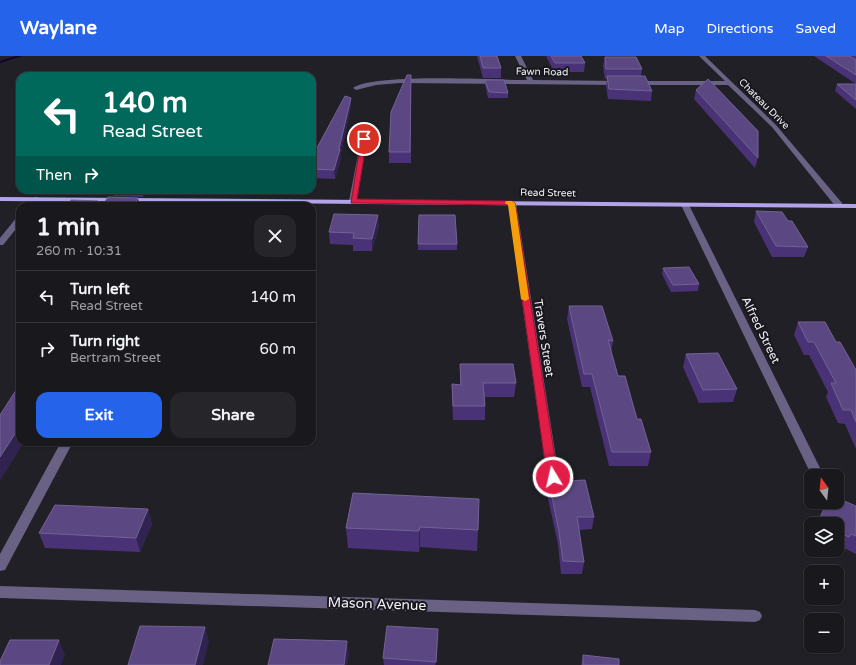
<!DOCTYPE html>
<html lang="en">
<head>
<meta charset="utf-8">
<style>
	body { margin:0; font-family:"Varela Round",sans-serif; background:#262529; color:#f1f3f6; height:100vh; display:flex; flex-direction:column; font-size:15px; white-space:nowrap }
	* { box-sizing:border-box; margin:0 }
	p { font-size:13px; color:#9fa0a3 }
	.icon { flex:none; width:22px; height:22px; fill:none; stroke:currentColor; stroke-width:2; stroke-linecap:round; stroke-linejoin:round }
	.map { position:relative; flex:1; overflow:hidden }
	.panel { position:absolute; left:16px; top:146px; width:300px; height:244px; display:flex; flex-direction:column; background:#19181c; border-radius:12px; box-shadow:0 1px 3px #0004,0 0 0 1px #37373b }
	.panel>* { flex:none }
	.guide { position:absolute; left:16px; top:16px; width:300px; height:122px; border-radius:12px; box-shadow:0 1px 3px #0004,0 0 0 1px #37373b; background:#00695c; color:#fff; overflow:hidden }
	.needle { width:26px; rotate:345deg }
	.controls { position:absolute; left:804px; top:413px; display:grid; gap:8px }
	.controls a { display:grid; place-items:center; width:40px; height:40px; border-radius:8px; background:#19181c; box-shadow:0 1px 3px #0004,0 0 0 1px #37373b; font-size:20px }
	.pin { position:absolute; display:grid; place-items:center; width:34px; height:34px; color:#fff; margin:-17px; border:2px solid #fff; border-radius:50%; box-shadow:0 1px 4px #0007 }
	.me { position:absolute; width:44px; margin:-22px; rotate:351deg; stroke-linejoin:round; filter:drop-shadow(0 0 3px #0008) }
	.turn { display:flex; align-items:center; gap:14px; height:84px; padding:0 20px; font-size:18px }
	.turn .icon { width:52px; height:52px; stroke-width:2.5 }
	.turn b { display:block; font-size:28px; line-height:34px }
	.then { display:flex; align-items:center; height:38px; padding:0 20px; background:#0003; gap:8px; font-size:15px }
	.round { display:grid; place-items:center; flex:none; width:42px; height:42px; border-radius:12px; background:#262529 }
	.headline { display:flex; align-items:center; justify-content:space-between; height:68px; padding:0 20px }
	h1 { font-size:24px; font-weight:700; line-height:30px }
	.button { display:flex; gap:8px; margin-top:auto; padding:8px 20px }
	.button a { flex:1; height:46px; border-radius:12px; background:#2563eb; color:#fff; font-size:16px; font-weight:700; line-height:46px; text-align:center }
	.button a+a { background:#262529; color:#f1f3f6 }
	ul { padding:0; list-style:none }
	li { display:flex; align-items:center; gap:12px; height:52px; padding:0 20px; border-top:1px solid #37373b }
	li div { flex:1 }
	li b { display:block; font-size:15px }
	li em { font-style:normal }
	header { display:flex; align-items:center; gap:24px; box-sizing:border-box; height:56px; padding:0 20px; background:#2563eb; color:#fff }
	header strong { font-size:19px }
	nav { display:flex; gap:22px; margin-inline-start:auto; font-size:14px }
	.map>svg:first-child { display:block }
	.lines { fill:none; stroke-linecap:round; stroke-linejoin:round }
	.stream { fill:#130031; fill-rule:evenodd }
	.minor { fill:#696284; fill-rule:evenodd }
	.major { fill:#b3a3e9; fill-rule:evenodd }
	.wall { fill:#493376 }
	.shaded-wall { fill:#312350 }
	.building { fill:#5b4883; stroke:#726295 }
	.route { fill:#e11d48; stroke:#92132f }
	.slow { fill:#f59e0b }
	.labels { text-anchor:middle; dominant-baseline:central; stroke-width:4; stroke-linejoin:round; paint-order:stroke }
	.far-street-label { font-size:10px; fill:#f1f0f5; stroke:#18171d }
	.street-label { font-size:12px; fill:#f1f0f5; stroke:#18171d }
	.near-street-label { font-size:14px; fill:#f1f0f5; stroke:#18171d }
</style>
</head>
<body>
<header>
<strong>Waylane</strong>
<nav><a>Map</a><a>Directions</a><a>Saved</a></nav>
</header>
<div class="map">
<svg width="856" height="609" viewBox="0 0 856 609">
	<rect width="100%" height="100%" fill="#212026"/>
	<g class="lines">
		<path class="stream" d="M16,0H22L0,7V5Z"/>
		<path class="minor" d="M515,0H521L533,24L619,25L622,27L619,29L400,27L376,29L356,34L353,32C375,17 494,24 527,24Z
			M699,0H705L776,69L842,147V151H836L772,71L728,29H635L632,27L635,25H725Z
			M364,81L367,83L357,145L353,147L349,145L361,83Z
			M34,141H37L41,143L35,150H27Z
			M509,145H515L516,147L559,421L557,424H549L547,421L508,147Z
			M682,147H688L689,149L820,412L818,415H810L808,412L681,149Z
			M17,161H20V168L3,189H0V182Z
			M61,386H73L5,514L0,515V498Z
			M0,530L755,554L760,556L762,560L760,564L755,566L0,542Z"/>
		<path class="major" d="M0,141L856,148V152L0,145Z"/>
	</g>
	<path class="wall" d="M477,0H497L501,12V22H483Z
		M546,0H581L585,7L584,16H554Z
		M814,0H856V28Z
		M605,1L642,13L641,20L652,35L651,45L608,43L606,30L607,23H605L603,10Z
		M411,19V107H389V96Z
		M485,24L508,37V42H488L485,29Z
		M837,28H856V53L835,35Z
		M696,34L758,102L755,112L694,43Z
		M351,50L341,97V102L335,123L312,122V101Z
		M113,134H146L143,141L114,140Z
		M756,155L788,165L808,191L804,201H772L754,166Z
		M419,159L457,188V194H418Z
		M379,170L372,195H353V189L330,188L329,176Z
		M663,212L699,228L698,235L671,236L662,218Z
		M569,250L613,285L611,296L618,320L651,396L648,410H609L590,331H582L567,263Z
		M798,266L836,286L856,314V393L845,368L838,367L826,341L828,336L809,299H804L794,279Z
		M686,298L737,333L733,346L699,347L683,311Z
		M460,308L516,327L514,341H485V364H453L452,342V328L460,329Z
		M549,426L594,461L592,473L579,474L584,506L582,518H561L558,488L547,438Z
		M353,437L478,474L477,495L420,491L419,496L348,492L346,472Z
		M856,450V498L844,492L843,496L837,493V468Z
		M148,453L152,468L140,496L45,492L39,477Z
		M438,587L436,609H384L383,602Z
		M583,599L619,609H581Z"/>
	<path class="shaded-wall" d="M351,42V50L341,97V102L335,123L334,114Z
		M141,134H146L143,141Z
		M138,142L139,148L138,150H133Z
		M98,145L99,150H94Z
		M378,159L379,170L372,195V183Z
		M20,370V386H24L0,425V401Z
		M148,453L152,468L140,496L136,482Z
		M420,471V491L419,496V475Z
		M205,571L209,585L203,609H195Z
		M438,573V587L436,609H435Z
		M59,584L65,599L61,609H49Z
		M347,585L349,600L347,609H344Z"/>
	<path class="building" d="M480,0H497L501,12H483Z
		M551,0H581L585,7H555Z
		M826,0H849L856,4V19Z
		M605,1H636L642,13H606Z
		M407,19H411L410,96H389L391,56Z
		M607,20H645L652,35L609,33Z
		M708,23L758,75V102L696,34Z
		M485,24H504L508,37L489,36Z
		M837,28H856V44Z
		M345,40L351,42L339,93H340L334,114L312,113V101Z
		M108,141L138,142L133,150H102Z
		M71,144L98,145L94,150H66Z
		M756,155L782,156L788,165H792L808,191L776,190Z
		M334,158L378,159L372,183L353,182L354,177L329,176Z
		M419,159H455L457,188H418Z
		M689,211L699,228L673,229L663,212Z
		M569,250H602L613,285L608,284L618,320H625L637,363H641L651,396H612L592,318H584Z
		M798,266H825L836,286H840L856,314V366L851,354H843L831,327H836L814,286H808Z
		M718,297L737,333L703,334L686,298Z
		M460,308H513L516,327H483L485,350H453L452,328L461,329Z
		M20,328V370L0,401V359Z
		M585,424L594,461H577L584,506L563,505L559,476L549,426Z
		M353,437L479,443L478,474L420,471L419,475L346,472Z
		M837,442L856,450V480L851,478L849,481L837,476V468H817L827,446H837Z
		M55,449L148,453L136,482L39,477Z
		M140,570L205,571L195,609H128Z
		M387,570L438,573L436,606L383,602Z
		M274,583L347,585L344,609H268Z
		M10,584H59L49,609H0V605Z
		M583,599L619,603V609H583Z"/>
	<path class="route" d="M364,81L367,83L357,143L512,145L515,147L558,421L557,424H549L547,421L509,149L351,147L361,83Z"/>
	<path class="slow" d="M506,145H512L515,147L529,243L525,245L521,243L508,149L505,147Z"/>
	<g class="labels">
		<g class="far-street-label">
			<text transform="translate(542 16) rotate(1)">Fawn Road</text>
			<text transform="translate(764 48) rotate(45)">Chateau Drive</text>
			<text transform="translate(548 137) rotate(1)">Read Street</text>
		</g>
		<g class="street-label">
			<text transform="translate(761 274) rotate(64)">Alfred Street</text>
			<text transform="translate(544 282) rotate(81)">Travers Street</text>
		</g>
		<g class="near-street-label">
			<text transform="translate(377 548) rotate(2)">Mason Avenue</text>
		</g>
	</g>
</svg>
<div class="controls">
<a><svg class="needle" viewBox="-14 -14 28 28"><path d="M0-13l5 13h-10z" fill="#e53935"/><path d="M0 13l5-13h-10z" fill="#9fa0a3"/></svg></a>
<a><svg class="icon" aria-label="layers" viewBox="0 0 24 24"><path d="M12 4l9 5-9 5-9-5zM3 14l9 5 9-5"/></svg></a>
<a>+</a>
<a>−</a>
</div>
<div class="pin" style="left:364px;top:83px;background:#d93025"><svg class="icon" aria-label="arrive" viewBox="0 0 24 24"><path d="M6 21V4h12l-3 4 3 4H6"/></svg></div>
<svg class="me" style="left:553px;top:421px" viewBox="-20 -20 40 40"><circle r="17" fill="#e11d48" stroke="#fff" stroke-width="3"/><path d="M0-11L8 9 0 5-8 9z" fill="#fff"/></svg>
<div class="guide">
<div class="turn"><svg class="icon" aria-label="left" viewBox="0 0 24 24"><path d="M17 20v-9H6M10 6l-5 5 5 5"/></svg><div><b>140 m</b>Read Street</div></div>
<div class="then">Then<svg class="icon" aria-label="right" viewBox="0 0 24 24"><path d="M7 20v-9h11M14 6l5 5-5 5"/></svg></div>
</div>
<section class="panel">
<div class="headline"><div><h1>1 min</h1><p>260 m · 10:31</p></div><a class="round"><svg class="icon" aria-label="close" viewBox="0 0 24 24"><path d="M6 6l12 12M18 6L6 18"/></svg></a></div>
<ul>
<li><svg class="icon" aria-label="left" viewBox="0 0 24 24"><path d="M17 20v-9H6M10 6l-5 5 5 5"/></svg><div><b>Turn left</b><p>Read Street</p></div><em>140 m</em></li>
<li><svg class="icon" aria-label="right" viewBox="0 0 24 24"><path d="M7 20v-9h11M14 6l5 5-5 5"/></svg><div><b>Turn right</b><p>Bertram Street</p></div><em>60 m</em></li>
</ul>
<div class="button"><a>Exit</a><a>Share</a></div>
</section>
</div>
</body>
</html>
